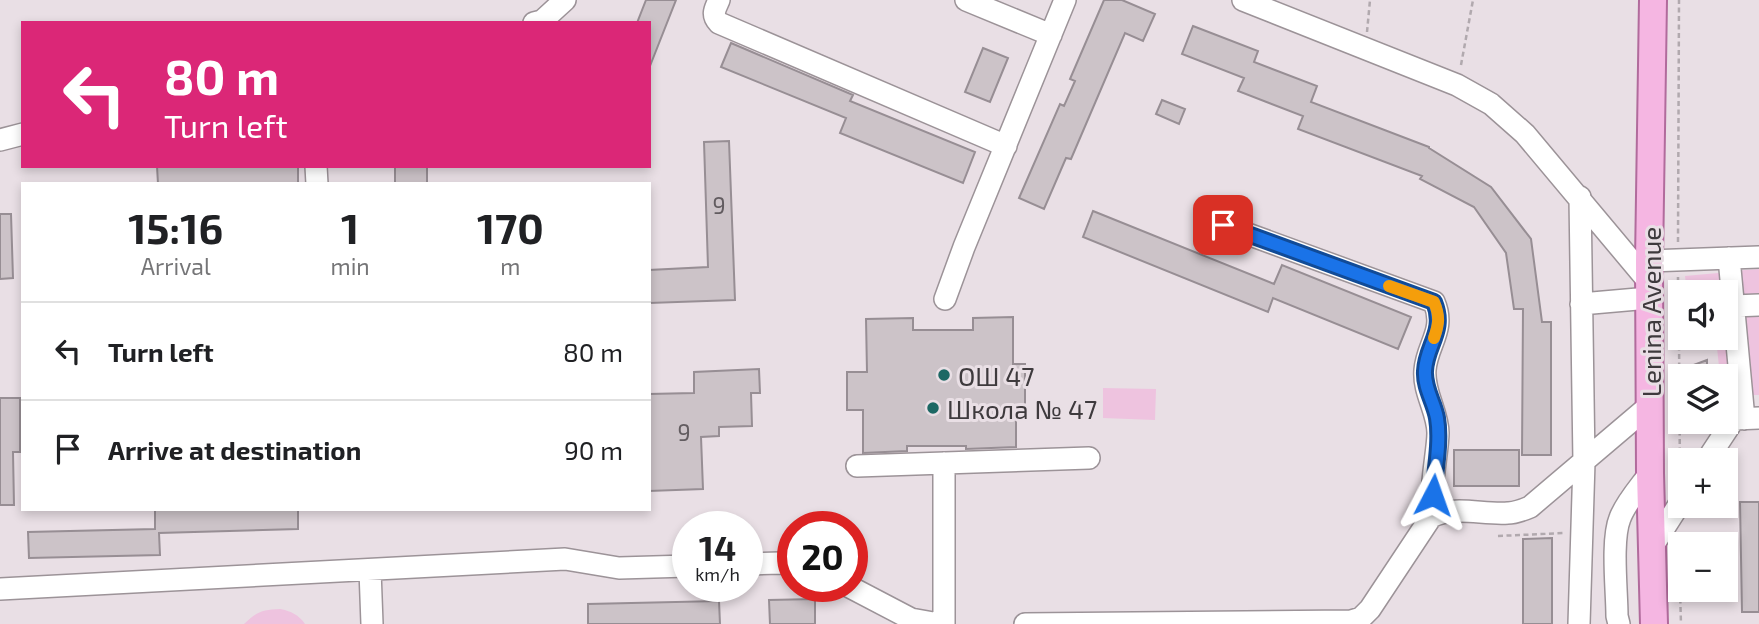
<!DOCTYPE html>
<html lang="en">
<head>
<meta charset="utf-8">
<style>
	body { margin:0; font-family:"Exo 2",sans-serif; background:#f6f6f6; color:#202124; height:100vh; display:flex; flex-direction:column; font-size:26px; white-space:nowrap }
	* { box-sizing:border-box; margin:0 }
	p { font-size:23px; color:#757577 }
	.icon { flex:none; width:38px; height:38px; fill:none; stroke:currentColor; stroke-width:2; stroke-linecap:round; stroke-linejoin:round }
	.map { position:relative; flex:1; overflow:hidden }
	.details { position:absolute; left:21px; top:182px; width:630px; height:329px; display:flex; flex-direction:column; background:#fff; border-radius:0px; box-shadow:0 4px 10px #0003 }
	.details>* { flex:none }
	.top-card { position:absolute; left:21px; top:21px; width:630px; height:147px; border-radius:0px; box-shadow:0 4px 10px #0003; background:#db2777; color:#fff; overflow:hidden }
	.tools { position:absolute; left:1668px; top:280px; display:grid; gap:14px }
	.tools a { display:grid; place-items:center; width:70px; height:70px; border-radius:0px; background:#fff; box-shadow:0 4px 10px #0003; font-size:35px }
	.speed { position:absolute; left:672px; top:511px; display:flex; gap:14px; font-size:35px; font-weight:700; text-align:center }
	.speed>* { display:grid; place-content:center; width:91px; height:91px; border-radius:50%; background:#fff; box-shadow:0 4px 10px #0003; line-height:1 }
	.speed small { font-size:18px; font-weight:400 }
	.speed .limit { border:10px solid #d22; background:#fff; color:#111 }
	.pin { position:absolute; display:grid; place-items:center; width:60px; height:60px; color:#fff; margin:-30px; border-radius:14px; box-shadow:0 4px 10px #0006 }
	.me { position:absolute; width:77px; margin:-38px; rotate:4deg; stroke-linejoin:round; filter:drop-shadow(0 0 5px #0008) }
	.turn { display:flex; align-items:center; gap:24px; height:147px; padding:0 28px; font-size:32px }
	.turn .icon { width:91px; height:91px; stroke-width:2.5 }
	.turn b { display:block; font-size:49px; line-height:60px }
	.eta { display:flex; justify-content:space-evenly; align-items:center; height:119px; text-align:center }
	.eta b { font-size:42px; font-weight:700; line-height:49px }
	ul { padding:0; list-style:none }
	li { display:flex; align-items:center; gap:21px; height:98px; padding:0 28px; border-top:2px solid #e0e0e0 }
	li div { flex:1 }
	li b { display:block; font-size:26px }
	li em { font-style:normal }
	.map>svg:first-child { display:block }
	.green { fill:#eec3df }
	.building { fill:#ccc3c8; stroke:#978e94; stroke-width:2 }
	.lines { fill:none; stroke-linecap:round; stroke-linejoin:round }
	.minor-casing { stroke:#9c9398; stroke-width:24 }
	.major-casing { stroke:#b16b9c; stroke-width:30 }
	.path { stroke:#b1a9ae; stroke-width:2.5; stroke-dasharray:5 3.5; stroke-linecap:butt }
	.minor { stroke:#fff; stroke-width:21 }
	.major { stroke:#f5b6e2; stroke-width:26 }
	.route-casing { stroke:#114b97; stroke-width:18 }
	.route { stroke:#1a73e8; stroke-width:12 }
	.slow { stroke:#f59e0b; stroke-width:12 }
	.poi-dot { fill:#1c6864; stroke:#e9dfe5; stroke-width:2.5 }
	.labels { text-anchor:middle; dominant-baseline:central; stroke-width:6; stroke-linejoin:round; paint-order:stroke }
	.number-label { font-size:23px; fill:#625c60 }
	.street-label { font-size:26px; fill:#3e3a3d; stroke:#e9dfe5 }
	.poi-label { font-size:26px; fill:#3e3a3d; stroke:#e9dfe5; text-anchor:start }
</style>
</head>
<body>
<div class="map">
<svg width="1759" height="624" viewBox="0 0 1759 624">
	<rect width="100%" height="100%" fill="#e9dfe5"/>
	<path class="green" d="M1759,269V303L1736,304L1733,271Z
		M1729,272L1726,292H1687L1685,276Z
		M1759,308V395H1743L1734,309Z
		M1726,309L1735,404L1726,405V376H1720L1716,338H1726Z
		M1103,388L1156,389L1155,420L1103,418Z
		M280,609C291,611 299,615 305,624H244C257,611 263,610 280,609Z"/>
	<path class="building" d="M646,0H676L650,66L649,23H637Z
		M1104,0H1122L1155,14L1143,41L1125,33L1071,159L1066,158L1044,209L1019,198L1060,104L1064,106L1075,81L1070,79Z
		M1193,26L1258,51L1254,62L1317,86L1311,102L1429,147V148L1491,187L1531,239L1542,322H1551V455H1522L1523,309H1514L1506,253L1474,207L1420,179L1422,176L1298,129L1303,116L1238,91L1244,78L1182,54Z
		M731,43L853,95L850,101L975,152L963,183L840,133L846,118L721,67Z
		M983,48L1008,58L990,102L965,92Z
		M1162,100L1185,109L1179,124L1156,114Z
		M729,141L735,300L649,303V270L708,267L704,142Z
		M157,166H298V184H158Z
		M395,166H427V184H395Z
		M1093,211L1274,284L1282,265L1411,317L1398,349L1273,298L1268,312L1083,237Z
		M0,214H11L13,278L0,279Z
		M1013,317V364H1025V406H1016V447L966,449V446H907V451L863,453V410H847V372H867L866,319L913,318V330H973V318Z
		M1707,360V376H1691V366Z
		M759,369L760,393H751L752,426L719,427V436L701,437L703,489L649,491V394L694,393V372Z
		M0,398H20V452H13L14,505H0Z
		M1454,450H1519V486H1454Z
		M1740,502H1759V612H1742Z
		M155,509H298V529L159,533L160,555L29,558L28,532L155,529Z
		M1552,538V624H1523V539Z
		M815,599V624H770L769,600Z
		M719,601L720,624H588V604Z"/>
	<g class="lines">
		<defs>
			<path id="minor" d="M719,0C715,9 711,15 719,23L1006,146
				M966,0L1051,35
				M1243,0L1457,85L1491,104L1525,134L1649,282
				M534,23L542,21L565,0
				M0,140L23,134
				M316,166L317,184
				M1223,225L1434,302C1446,330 1427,344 1425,370C1423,392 1438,412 1438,433C1438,450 1429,491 1434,504C1436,507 1439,509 1441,512
				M1729,258L1744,419
				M1649,261L1759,257
				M945,299L964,247L1065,0
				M1581,304L1649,298
				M1733,306L1759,305
				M1707,460L1734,419L1759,418
				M944,463V624
				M857,466L1089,458
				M1652,547L1680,503
				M747,564L780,563L793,565
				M370,570L372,624
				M848,586L911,619L939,624
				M0,589L565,559L619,568L688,566
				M1025,624L1351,621L1361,618L1370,609L1431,517C1455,505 1482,515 1508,513C1516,513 1523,510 1530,507L1649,406
				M1579,624L1584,462L1580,197
				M1619,624L1617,616C1617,591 1611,540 1620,518C1626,502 1640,487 1650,473"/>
			<path id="major" d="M1653,0L1649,261L1650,473L1654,624"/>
		</defs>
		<use href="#minor" class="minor-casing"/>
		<use href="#major" class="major-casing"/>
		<path class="path" d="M1367,32L1370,0
			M1461,65L1473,0
			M1678,242L1679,0
			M1670,298H1678L1679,337H1670
			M1678,298V277
			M1679,337L1680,484
			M1498,536L1565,533
			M1680,590L1681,624"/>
		<use href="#minor" class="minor"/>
		<use href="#major" class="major"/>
	</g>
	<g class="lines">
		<defs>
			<path id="route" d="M1223,225L1434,302C1446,331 1426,345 1425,371C1424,388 1434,402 1437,418C1441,441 1435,472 1433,495"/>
		</defs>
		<use href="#route" class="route-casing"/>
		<use href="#route" class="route"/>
		<path class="slow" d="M1389,286L1434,302C1440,316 1439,324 1434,338"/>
	</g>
	<g class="poi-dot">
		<circle cx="944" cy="375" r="7"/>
		<circle cx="933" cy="408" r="7"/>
	</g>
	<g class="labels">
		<g class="number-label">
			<text x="719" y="205">9</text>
			<text x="684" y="432">9</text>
		</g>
		<g class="street-label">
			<text transform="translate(1650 312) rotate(-90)">Lenina Avenue</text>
		</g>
		<g class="poi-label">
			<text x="958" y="375">ОШ 47</text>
			<text x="947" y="408">Школа № 47</text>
		</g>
	</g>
</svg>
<div class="tools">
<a><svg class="icon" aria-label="sound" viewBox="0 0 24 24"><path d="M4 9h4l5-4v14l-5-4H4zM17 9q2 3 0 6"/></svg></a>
<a><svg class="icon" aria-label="layers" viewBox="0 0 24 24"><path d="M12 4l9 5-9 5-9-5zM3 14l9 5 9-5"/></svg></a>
<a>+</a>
<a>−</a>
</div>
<div class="speed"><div>14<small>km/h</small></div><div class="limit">20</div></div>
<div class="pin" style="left:1223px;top:225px;background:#d93025"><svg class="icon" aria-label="arrive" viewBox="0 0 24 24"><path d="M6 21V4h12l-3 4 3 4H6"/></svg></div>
<svg class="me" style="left:1433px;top:495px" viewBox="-20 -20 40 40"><path d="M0-17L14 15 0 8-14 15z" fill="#1a73e8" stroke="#fff" stroke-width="4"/></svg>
<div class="top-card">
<div class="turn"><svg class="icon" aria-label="left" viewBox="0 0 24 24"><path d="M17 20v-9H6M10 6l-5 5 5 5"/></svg><div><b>80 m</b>Turn left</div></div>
</div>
<section class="details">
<div class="eta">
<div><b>15:16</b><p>Arrival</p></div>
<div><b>1</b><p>min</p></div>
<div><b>170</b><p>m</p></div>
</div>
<ul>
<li><svg class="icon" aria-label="left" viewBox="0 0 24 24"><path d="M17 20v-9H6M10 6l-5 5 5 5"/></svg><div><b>Turn left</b></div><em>80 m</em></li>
<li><svg class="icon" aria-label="arrive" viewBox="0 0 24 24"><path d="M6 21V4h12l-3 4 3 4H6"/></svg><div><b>Arrive at destination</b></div><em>90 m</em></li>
</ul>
</section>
</div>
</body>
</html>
